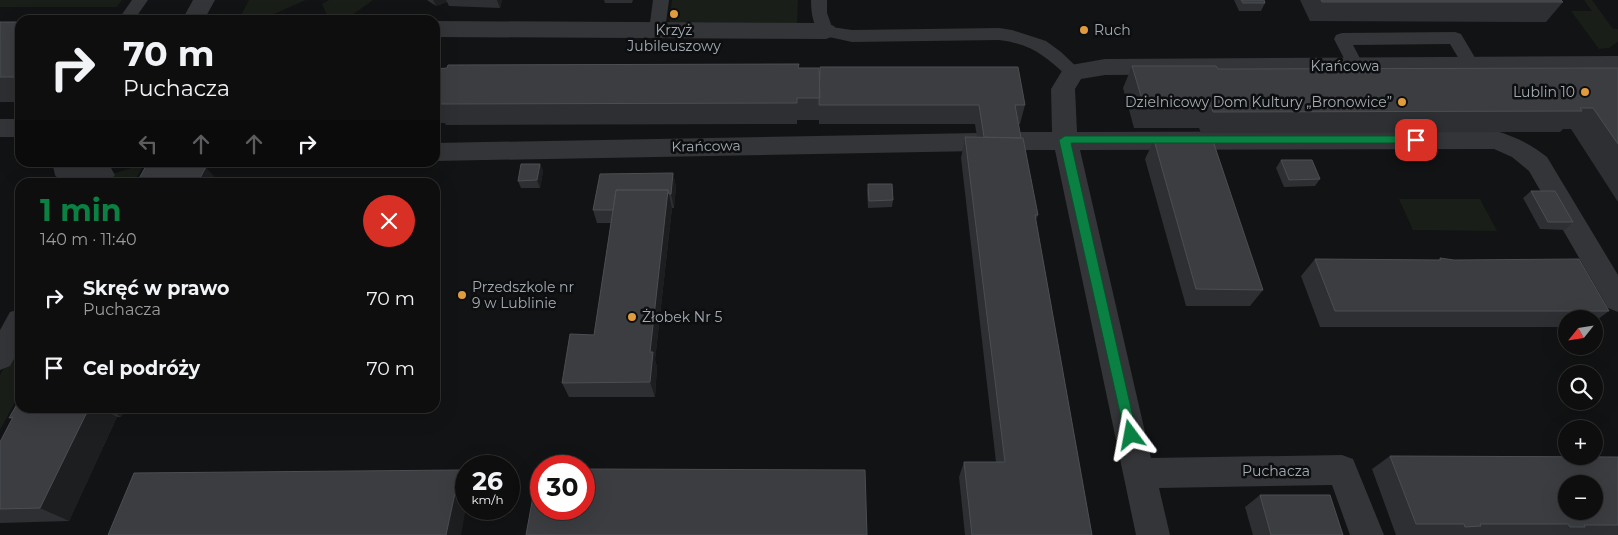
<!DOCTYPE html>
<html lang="pl">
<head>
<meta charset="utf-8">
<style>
	body { margin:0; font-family:Montserrat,sans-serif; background:#171718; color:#f1f3f6; height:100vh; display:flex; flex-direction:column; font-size:19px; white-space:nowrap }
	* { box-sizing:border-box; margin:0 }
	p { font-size:16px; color:#9b9c9e }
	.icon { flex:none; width:28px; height:28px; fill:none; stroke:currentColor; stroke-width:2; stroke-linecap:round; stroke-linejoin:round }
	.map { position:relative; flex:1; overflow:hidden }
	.side { position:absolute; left:15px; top:178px; width:425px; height:235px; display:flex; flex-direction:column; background:#0e0e0f; border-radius:15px; box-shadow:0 5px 20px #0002,0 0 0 1px #2e2e2f }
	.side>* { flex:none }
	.top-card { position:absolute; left:15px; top:15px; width:425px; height:152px; border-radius:15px; box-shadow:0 5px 20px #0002,0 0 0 1px #2e2e2f; background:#0e0e0f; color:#f1f3f6; overflow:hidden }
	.needle { width:32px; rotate:240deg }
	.controls { position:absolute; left:1558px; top:310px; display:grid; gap:10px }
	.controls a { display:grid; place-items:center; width:45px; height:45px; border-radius:50%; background:#0e0e0f; box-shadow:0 5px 20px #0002,0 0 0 1px #2e2e2f; font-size:25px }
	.speed { position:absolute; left:455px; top:455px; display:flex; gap:10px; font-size:25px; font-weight:700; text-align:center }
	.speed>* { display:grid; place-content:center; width:65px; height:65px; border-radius:50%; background:#0e0e0f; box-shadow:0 5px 20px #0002,0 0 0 1px #2e2e2f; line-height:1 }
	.speed small { font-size:12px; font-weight:400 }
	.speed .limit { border:8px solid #d22; background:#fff; color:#111 }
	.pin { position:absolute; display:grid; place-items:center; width:42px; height:42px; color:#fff; margin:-21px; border-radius:10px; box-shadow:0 2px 8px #0006 }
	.me { position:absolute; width:55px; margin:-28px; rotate:347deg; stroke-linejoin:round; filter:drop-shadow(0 0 4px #0008) }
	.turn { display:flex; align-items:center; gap:18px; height:105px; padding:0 25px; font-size:22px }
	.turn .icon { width:65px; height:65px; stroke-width:2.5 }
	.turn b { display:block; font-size:35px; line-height:42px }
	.lanes { display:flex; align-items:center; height:48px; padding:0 25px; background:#0003; justify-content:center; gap:25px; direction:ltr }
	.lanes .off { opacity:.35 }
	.round { display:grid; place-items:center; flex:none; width:52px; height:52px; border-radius:26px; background:#171718 }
	.summary { display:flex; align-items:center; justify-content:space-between; height:85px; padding:0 25px }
	h1 { font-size:30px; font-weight:700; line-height:38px; color:#0b8043 }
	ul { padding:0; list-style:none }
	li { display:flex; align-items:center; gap:15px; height:70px; padding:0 25px }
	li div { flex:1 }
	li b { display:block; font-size:19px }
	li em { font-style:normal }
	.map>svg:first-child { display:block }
	.green { fill:#191e19 }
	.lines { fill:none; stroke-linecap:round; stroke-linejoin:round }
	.lane { fill:#343538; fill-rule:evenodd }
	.street { fill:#343538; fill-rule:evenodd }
	.wall { fill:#2e2f32 }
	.shaded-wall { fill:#1d1e20 }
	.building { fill:#3b3d40; stroke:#4b4e52; fill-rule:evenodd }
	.route { fill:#0b8043; stroke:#07532c }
	.poi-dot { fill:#e09b3f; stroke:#0d0e0f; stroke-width:2 }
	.labels { text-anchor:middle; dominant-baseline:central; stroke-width:5; stroke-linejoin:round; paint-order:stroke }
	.poi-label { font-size:14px; fill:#a5abb3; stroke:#0d0e0f; text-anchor:start }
	.street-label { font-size:14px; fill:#a5abb3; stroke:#0d0e0f }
</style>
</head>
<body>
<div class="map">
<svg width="1618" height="535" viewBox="0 0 1618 535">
	<rect width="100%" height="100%" fill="#121314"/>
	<path class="green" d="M0,0H122L117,7H0Z
		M249,0H306L260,20L239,19Z
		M329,0H373L345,20H329L322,4Z
		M672,0H798L797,23L669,24Z
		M1584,0H1592L1613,29H1618V42L1609,48L1599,49L1571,11H1592Z
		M144,164L134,182H106L109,175Z
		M1399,199H1480L1497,231L1413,230Z
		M20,339V393L0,430V375Z"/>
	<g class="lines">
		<path class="lane" d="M132,0H148L134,20H118Z
			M653,0H669L665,30L663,34H651L649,30Z
			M811,0H827V13L832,27L852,30L999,28L1012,30L1046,41L1061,52L1082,72L1079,76L1073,78L1067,76C1044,55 1031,44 999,40L852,42L820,35C813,24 811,13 811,0Z
			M1455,32L1461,34L1477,61L1479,65L1477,69H1465L1450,44L1353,45L1364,66L1362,70H1350L1334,39L1336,35L1342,33Z"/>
		<path class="street" d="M193,0H215L204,20H182Z
			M435,21L826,23L834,26L837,31L834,36L826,39L435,37Z
			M1618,56V72L1105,75L1081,79L1075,89L1077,132L1496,131C1516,137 1531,144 1547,157L1618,275V312L1608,308L1529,171L1512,157L1494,149L1080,150L1151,458L1342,455L1353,459L1384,535H1350L1332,485L1159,488L1170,535H1136L1055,150H1013L1004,148L1001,141L1004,134L1013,132H1052L1051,89L1065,66L1105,59Z
			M0,119H20V137H0Z
			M978,133L987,135L990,142L987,149L978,151L435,161V143Z
			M52,162H78V165H102L111,168L115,175L109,182H61L55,175Z
			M20,309V348L10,366L0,370V330L10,312Z"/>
	</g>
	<path class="wall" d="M427,0H502L500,8L449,6L447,2L436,6Z
		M604,0H633L632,3H605Z
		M1234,0H1264L1265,3L1261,11H1239Z
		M1300,0H1561L1563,2L1546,22L1310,21Z
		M0,22H20V102H0Z
		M1132,66L1218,69L1618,68V202L1571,129H1563L1560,132L1201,133L1199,128H1134L1123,88Z
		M799,68L1025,105L1020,124H1018L1021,138L1038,215L1036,220L1092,535H965L959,477L964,462H996L961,158L965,137H977L975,124H819V120H797V124L446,125L445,123H435V69Z
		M1154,140L1263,290L1250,306H1186L1145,159Z
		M1281,160L1320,179L1315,186L1284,187L1276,168Z
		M540,164L543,171L540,188H521L518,181Z
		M673,173L676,187L674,208H672L655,360L657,367L655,397H569L562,383L594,335L611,223H597L593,210Z
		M868,184L893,200L892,207L868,208L867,191Z
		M1531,191L1573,222L1565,230L1540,229L1523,198Z
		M1440,258L1609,311L1594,322V319H1566V327H1320L1301,276L1315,259L1438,260Z
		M20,408H126L121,417H117L69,521L0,523V509L12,419L9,418Z
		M1390,456L1618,457V535H1396L1372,469Z
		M1260,495L1343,535H1253L1245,507Z"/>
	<path class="shaded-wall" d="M433,0H446L447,2L436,6Z
		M497,0H502L500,8Z
		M540,164L543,171L540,188L537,180Z
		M206,167L219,182H198Z
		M673,173L676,187L674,208L671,194Z
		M668,190L672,208L655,360L657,367L655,397L650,382V352Z
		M89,408H102L117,417L69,521L40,508Z
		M106,408H126L121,417Z
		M460,470L466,477V508L461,535H446Z"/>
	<path class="building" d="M1241,0H1264L1265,3H1243Z
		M1321,0H1561L1563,2H1322Z
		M0,22H20V77H0Z
		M799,64L798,68H819L820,98H797V103L436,104L437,101H435V69L447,68L448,65Z
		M1132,66H1216L1218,69L1618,68V144L1593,108H1580L1582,111L1213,112L1211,106H1144Z
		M820,67H1018L1025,105H1015L1021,138L984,137L979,105H819Z
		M965,137L1023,138L1038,215H1035L1092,535H972L964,462H1005Z
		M1154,140L1213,141L1263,290L1196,289Z
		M1281,160H1312L1320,179L1289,180Z
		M521,164H540L537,180L518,181Z
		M146,166L206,167L198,182H137Z
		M673,173L671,194H669L668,190H616L613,210H593L600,174Z
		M868,184H892L893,200L869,201Z
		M616,190H668L650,352H653L650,382L562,383L570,334L594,335Z
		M1531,191H1555L1573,222H1548Z
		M1440,258L1454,260L1579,259L1609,311H1335L1315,259L1441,260Z
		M20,399V408H89L40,508L0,509V442L13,417L9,418Z
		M1390,456L1618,457V525H1584L1585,527H1570L1568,524H1480L1481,526L1465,527L1464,524H1416ZM1566,484H1594V511H1566Z
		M538,469H541V509H584V469L865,470L867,535H526Z
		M460,470L446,535H108L134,473Z
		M1260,495H1330L1343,535H1271Z"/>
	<path class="route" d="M1065,136H1416L1422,140L1416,143H1071L1137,435L1136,439L1131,441L1126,439L1125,435L1059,140Z"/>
	<g class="poi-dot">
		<circle cx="674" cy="14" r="5"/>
		<circle cx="1084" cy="30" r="5"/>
		<circle cx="1585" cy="92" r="5"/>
		<circle cx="1402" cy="102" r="5"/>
		<circle cx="462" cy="295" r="5"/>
		<circle cx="632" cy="317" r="5"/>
	</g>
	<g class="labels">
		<g class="poi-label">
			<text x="674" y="30" text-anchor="middle">Krzyż<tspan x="674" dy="16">Jubileuszowy</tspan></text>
			<text x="1094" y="30">Ruch</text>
			<text x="1575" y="92" text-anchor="end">Lublin 10</text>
			<text x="1392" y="102" text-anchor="end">Dzielnicowy Dom Kultury „Bronowice”</text>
			<text x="472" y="287">Przedszkole nr<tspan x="472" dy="16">9 w Lublinie</tspan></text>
			<text x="642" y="317">Żłobek Nr 5</text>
		</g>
		<g class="street-label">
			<text x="1345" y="66">Krańcowa</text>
			<text transform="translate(706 146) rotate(-1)">Krańcowa</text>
			<text x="1276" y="471">Puchacza</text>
		</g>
	</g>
</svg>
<div class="controls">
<a><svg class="needle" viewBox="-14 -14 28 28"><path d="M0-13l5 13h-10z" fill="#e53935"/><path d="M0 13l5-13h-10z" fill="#9b9c9e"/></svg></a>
<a><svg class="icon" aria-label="search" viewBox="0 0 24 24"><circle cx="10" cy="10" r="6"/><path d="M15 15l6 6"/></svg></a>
<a>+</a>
<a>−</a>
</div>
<div class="speed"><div>26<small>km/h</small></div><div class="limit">30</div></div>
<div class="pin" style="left:1416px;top:140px;background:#d93025"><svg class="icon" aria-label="arrive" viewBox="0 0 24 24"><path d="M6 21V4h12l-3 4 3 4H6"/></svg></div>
<svg class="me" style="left:1131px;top:435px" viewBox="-20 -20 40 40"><path d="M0-17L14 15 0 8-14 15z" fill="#0b8043" stroke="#fff" stroke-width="4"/></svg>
<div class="top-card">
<div class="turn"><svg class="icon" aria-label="right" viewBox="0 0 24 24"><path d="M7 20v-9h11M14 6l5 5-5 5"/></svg><div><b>70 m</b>Puchacza</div></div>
<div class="lanes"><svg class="icon off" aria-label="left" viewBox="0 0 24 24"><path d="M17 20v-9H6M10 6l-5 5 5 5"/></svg><svg class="icon off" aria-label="ahead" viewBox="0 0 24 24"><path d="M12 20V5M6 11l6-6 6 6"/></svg><svg class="icon off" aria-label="ahead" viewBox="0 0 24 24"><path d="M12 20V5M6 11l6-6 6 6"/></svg><svg class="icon" aria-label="right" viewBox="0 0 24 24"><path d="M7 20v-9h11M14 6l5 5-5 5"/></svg></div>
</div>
<section class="side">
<div class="summary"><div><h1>1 min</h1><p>140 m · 11:40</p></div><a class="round" style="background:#d93025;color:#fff"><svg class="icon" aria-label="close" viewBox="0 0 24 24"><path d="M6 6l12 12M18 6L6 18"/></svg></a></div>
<ul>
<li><svg class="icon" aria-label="right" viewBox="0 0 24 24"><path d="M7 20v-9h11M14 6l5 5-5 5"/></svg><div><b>Skręć w prawo</b><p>Puchacza</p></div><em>70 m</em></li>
<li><svg class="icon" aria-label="arrive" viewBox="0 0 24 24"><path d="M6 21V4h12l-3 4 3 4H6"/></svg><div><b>Cel podróży</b></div><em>70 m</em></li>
</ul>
</section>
</div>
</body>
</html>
